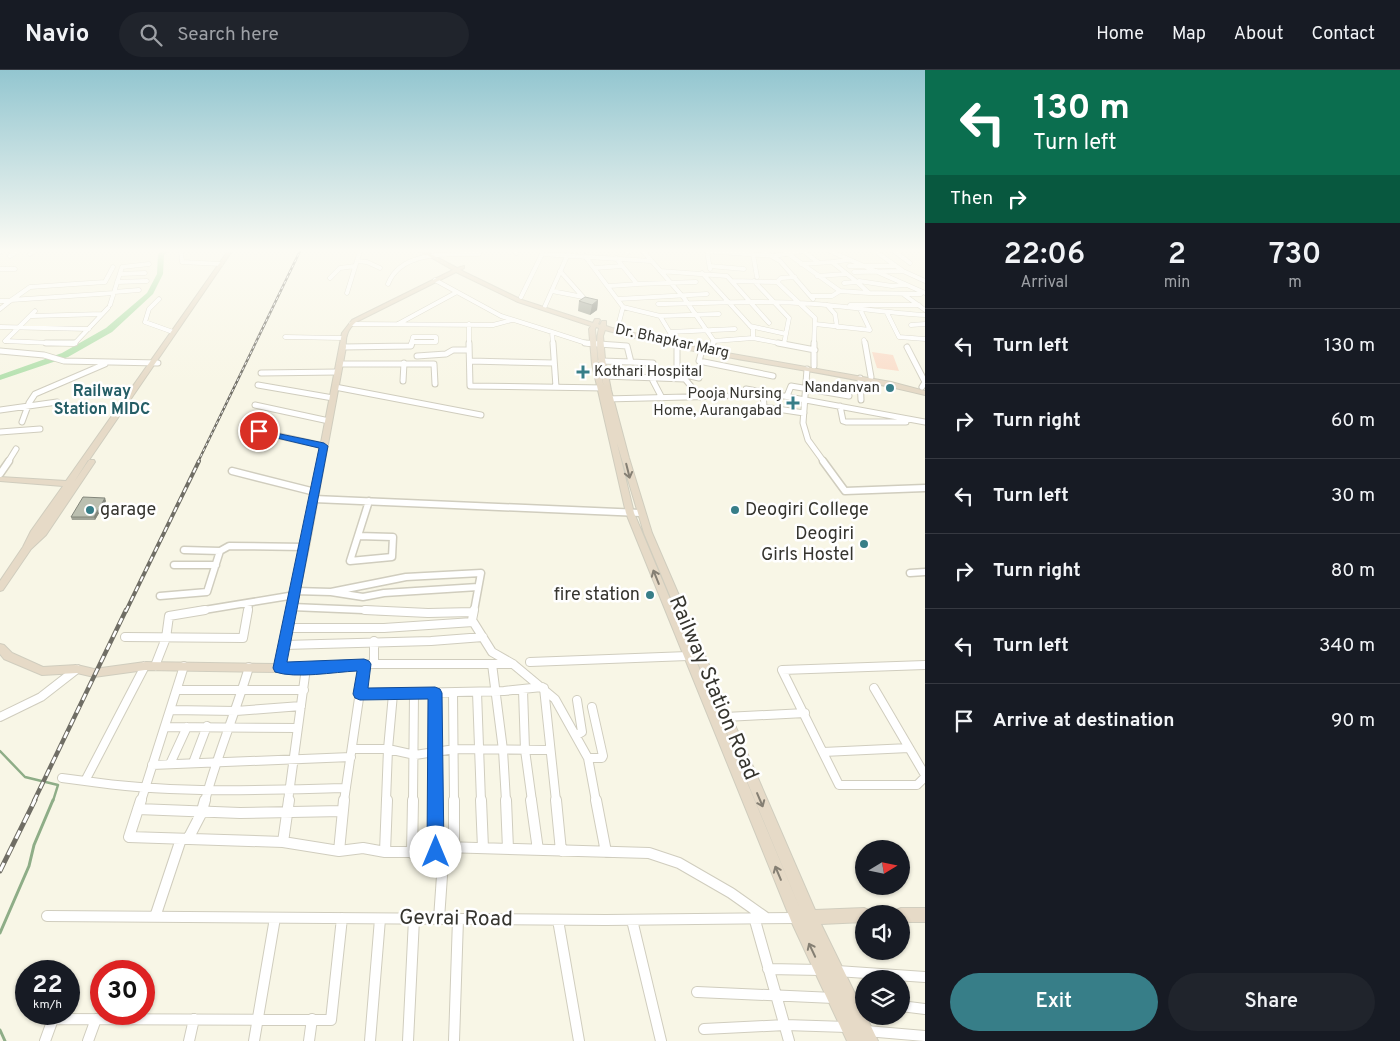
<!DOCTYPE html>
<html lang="en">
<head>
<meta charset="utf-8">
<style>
	body { margin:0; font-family:Overpass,sans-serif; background:#20242c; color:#f1f3f6; height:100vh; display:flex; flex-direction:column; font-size:19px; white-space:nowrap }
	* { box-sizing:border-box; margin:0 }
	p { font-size:16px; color:#9ea1a6 }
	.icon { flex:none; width:28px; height:28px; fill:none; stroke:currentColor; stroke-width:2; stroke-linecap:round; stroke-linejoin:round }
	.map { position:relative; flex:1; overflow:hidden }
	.side { display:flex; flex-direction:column; background:#171b24; width:475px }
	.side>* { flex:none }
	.hud { background:#0b6e4f; color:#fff; overflow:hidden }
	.needle { width:32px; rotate:80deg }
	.buttons { position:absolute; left:855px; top:770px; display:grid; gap:10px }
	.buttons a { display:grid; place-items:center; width:55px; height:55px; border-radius:50%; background:#171b24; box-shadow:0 1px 4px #0004; font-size:25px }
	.speed { position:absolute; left:15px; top:890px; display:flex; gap:10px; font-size:25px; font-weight:700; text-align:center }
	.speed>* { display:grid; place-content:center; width:65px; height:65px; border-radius:50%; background:#171b24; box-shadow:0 1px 4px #0004; line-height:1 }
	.speed small { font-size:12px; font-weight:400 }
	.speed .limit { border:8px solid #d22; background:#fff; color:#111 }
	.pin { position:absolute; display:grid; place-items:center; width:42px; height:42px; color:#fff; margin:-21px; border:2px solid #fff; border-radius:50%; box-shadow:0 1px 5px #0007 }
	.me { position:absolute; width:55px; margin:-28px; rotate:0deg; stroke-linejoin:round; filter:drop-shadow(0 0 4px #0008) }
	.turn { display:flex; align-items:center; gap:18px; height:105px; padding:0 25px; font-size:22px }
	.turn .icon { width:65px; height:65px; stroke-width:2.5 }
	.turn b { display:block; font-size:35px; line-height:42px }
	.then { display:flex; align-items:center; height:48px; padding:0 25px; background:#0003; gap:10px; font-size:19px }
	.eta { display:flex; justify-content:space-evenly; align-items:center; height:85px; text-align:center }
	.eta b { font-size:30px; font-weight:600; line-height:35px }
	.button { display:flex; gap:10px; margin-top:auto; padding:10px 25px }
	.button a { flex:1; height:58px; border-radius:30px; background:#377e88; color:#fff; font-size:20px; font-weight:600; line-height:58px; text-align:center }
	.button a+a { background:#20242c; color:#f1f3f6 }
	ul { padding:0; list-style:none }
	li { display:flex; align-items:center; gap:15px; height:75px; padding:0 25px; border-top:1px solid #363941 }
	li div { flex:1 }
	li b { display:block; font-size:19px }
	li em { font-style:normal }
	header { display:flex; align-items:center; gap:30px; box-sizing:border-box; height:70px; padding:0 25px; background:#171b24; border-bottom:1px solid #363941 }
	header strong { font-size:24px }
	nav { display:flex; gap:28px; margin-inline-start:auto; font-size:18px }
	.search { width:350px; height:45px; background:#20242c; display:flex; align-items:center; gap:12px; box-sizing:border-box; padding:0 18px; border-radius:28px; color:#9ea1a6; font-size:19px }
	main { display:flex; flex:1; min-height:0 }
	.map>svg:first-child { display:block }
	.green { fill:#faddca }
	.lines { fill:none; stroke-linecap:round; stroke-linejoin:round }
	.stream-far1 { stroke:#8ead87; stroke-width:2.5 }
	.stream { stroke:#8ead87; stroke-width:3 }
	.river { fill:#b3e0ad; fill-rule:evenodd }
	.street-far4-casing { stroke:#d0cdbe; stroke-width:5 }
	.street-far3-casing { stroke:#d0cdbe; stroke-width:7 }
	.street-far2-casing { stroke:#d0cdbe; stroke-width:9 }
	.street-far1-casing { stroke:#d0cdbe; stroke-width:10 }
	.street-casing { stroke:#d0cdbe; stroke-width:12 }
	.secondary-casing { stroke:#d0cdbe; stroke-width:2 }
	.street-far4 { stroke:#fff; stroke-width:4 }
	.street-far3 { stroke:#fff; stroke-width:5 }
	.street-far2 { stroke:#fff; stroke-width:6 }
	.street-far1 { stroke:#fff; stroke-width:8 }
	.street { stroke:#fff; stroke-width:10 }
	.secondary { fill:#e6dac7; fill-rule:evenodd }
	.rail-far3-casing { stroke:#706e65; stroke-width:2.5 }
	.rail-far2-casing { stroke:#706e65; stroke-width:4 }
	.rail-far1-casing { stroke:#706e65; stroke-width:4.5 }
	.rail-casing { stroke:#706e65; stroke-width:5 }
	.rail-far3 { stroke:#fff; stroke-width:1; stroke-dasharray:3; stroke-linecap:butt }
	.rail-far2 { stroke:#fff; stroke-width:2; stroke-dasharray:5.5; stroke-linecap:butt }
	.rail-far1 { stroke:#fff; stroke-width:2.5; stroke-dasharray:7; stroke-linecap:butt }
	.rail { stroke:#fff; stroke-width:3; stroke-dasharray:9; stroke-linecap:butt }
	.wall { fill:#a1a497 }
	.shaded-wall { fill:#83867b }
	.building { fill:#bbbfb0; stroke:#83867b }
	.oneway { stroke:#857f73 }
	.route { fill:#1a73e8; stroke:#114b97 }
	.poi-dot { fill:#377e88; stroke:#fff; stroke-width:2 }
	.labels { text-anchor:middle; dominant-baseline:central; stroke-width:5; stroke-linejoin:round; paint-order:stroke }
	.far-street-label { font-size:15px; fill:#36352f; stroke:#fff }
	.far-poi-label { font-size:15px; fill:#36352f; stroke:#fff; text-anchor:end }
	.far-neighbourhood-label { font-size:16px; font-weight:bold; fill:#255e66; stroke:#fff }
	.poi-label { font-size:18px; fill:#36352f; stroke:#fff; text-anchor:start }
	.near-street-label { font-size:21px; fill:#36352f; stroke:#fff }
</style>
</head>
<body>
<header>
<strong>Navio</strong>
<div class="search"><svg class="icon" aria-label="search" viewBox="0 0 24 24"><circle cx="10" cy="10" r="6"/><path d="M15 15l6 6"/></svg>Search here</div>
<nav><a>Home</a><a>Map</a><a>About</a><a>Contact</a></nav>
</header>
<main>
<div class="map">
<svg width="925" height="971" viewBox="0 0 925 971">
	<rect width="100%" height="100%" fill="#f8f6e6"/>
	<path class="green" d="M872,282L893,285L899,301L877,298Z"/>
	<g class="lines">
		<path class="stream-far1" d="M0,681L25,707L58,715L53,731"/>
		<path class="stream" d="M0,863L29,796L34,775L53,730
			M0,960L5,971"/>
		<path class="river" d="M162,181H168L164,185L163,204L153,224L112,262L68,287L0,310V305L62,283L106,258L147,223L157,204L158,184Z"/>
		<defs>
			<path id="street-far4" d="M181,181L182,192L221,194
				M516,181V183
				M626,181L627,183
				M643,181L684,228L714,271L713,274
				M706,181L774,186L801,181
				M707,181L710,199
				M762,181L780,191L813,229
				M803,181L819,193
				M830,181L925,223
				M894,181L910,193
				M0,182L2,181
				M787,183L840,221L832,226H811
				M30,184L34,181
				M542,184L651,191
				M753,184L757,207
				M10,186L18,181
				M585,186L623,237L617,260
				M616,188L637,214L696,212
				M357,191L367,192L380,198
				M801,194L832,192
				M710,196L744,199
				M849,196H896
				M595,198L622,196
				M0,199H15
				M660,201L727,206L769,253
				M903,201L925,211
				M854,202L903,201L875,181
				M702,203L753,259V268L784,274
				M120,204L145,203
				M817,206L846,204
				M330,208L340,198L355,196
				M435,210L501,246L552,262L553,274
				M732,211L777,212L781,208L795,207
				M754,211L789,248L784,274
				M859,211L892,216L904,215
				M117,212L147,211
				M777,212L815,248L814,274
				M857,212L869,223L921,224
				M844,213L857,212L832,192L848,190
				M388,214C401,180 450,184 479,184L480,181
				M609,216L640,214
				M552,221L583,227L560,201
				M840,221L869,223
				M114,222L139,220
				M347,223L360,181
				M903,224L925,240
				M521,227L542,184L541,181
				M159,229L149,239L145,252L173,262
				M618,229L707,224
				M11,230L114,223
				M0,231H10L0,239
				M10,231L30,217L105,212L113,197
				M658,234C710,233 763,230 815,234C852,237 888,243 925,245
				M110,235L122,197L149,194
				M827,235L835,244L837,257
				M850,235H919
				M545,236L568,184
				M623,237L660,246
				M887,243L899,267L925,269
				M32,246L102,244
				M351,254L493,255L512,250
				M398,254L457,222
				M469,254V274
				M815,254L870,260L860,239
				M911,255L925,254
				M750,256L786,264
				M0,257L89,259
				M552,262L589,274
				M670,262L735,259
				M285,267L342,268
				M864,270L865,274
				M5,271L74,274L108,238
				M5,271L35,241
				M675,271L660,246L719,244
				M714,271L753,268
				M411,274L413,267H436V272H412"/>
			<path id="street-far3" d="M46,273H75
				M469,273L470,316L605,318
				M553,273L556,317
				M585,273L627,276L631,292L601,291
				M778,273L815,280
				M865,273L871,307
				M677,276V303L699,308
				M343,277L411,276L412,273
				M907,277L925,312L922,317
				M712,278L713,273
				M702,280L699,291L773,306
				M0,281L44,285L64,291L158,293
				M417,286L446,284L453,280H469
				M470,291L554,293
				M631,292L653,293
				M339,294H434L435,314
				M814,296V273
				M807,299L803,353L808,370L824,392
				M261,303L338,302
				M604,306L685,309L700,327
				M651,307L662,328
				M860,308L861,330
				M403,311L404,293
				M258,315L333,328
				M335,317L481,345
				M746,319L925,352
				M763,322L764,337L804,343
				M787,326L791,316L849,326
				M606,329L726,326
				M255,335L329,351
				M840,336L843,351L846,352H906
				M0,340L57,332
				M22,352L29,333L35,324L105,294
				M243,358L324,376
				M0,362L40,359
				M8,392L16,379"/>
			<path id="street-far2" d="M823,391L845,421L925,418
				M232,401L315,422
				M0,404L9,391
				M314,429L641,443
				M358,466L393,467L392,487L350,491L369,431
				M184,480L220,481
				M174,495H216
				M910,503L925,502
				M295,521L331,522L363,527L384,523L478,517
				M331,522L406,507L481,503L474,541
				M160,526L207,522L220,481L229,476L305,477
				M292,537L387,541
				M198,541L295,525
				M248,541L249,533"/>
			<path id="street-far1" d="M365,540L428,543L473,542
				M474,540L472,550L492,582L513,594L555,629L588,688L596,731
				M288,558H384L473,552
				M125,567L243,568L248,540
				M374,571V594
				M284,575L431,571L483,567
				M530,592L688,586
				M492,594L503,680L506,731
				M925,595L782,600L839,715H917L925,707
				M145,596L85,711C172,724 258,720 346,718
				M155,596L166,568L169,546L205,540
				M279,598L374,594H513
				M544,618L556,731
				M874,618L925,705
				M177,620H304
				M523,620L525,680L532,731
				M477,622L481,731
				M435,623L436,731
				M453,623L454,731
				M360,624L504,621L542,617
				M577,630L582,662L577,665
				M171,640L236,641L301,636
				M0,647L41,627L77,599
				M725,647L805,643
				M165,657L297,658
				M353,679H388L415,685L455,679L550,680
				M823,682L909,678
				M588,688H602L603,686L592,637
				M193,693L207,656
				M170,694L187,657
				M152,695L351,687
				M62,708L85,711
				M141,731L184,596
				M205,731C217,685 236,642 249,597
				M288,731L306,598
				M344,731L364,594
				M386,731L388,679L393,624
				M413,731L414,623"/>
			<path id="street" d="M141,730L129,767L283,772L339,781L363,778L385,782H436L444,777L649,783L679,793L731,823L765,847
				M436,730V782
				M481,730L483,778
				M506,730L508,779
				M531,730L538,780
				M556,730L561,781
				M596,730L606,782
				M138,739L240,743L342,741
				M188,769L201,744L205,730
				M283,772L289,730
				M454,777V730
				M339,781L344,730
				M385,782L387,730
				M412,783L413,730
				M47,846L606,850L797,848
				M155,847L181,769
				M754,847L789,971
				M439,849L444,777
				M558,850L579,971
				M632,850L661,971
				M768,899L821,900
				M837,901L925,907
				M697,922L834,928
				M850,929L864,931
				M901,936L925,939
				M704,959L785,955L847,957
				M866,961L925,966
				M45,971L53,949L331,950L342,848
				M88,971L96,949
				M189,971L194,949
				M254,971L275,848
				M309,971L312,949
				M370,971L380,849
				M408,971L414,849
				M454,971L458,849"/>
			<path id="secondary" d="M228,181H232L74,412L88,390H94L95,392L46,465L31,479L3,520L0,521V511L23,477L31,461L63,416L0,411V407L66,411Z
				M420,181H425L457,198L464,196V198L460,200L522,230L593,253L595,249H599L600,250L598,254L600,255L602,251H606V256L612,258L704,279L891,312L925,321V325C819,298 710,290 605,260L603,266L605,289L611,320L629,388L652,463L815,840L864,838L869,840L870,844H864V852L821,854L864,942V946H866L878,971H847L792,853L626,443L592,294L589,259L591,256L518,232L456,202L356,252C348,259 345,266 346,277L309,477L283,601L279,602L145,600L94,607L77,603L42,605L4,589L0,584V574L4,575L12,583L43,597L77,595L94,599L145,592L275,594L301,477L342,263L352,250L453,200ZM596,257L599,258C594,277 600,298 604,317L598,294L595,259ZM617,373L644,463L801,841L634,443Z
				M901,838H925V852H901V844H895L896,840Z"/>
		</defs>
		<use href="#street-far4" class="street-far4-casing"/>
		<use href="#street-far3" class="street-far3-casing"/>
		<use href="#street-far2" class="street-far2-casing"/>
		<use href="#street-far1" class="street-far1-casing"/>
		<use href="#street" class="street-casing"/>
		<use href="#secondary" class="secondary-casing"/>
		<use href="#street-far4" class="street-far4"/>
		<use href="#street-far3" class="street-far3"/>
		<use href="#street-far2" class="street-far2"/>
		<use href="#street-far1" class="street-far1"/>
		<use href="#street" class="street"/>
		<use href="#secondary" class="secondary"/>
		<defs>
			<path id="rail-far3" d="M198,392L300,181"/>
			<path id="rail-far2" d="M126,541L199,391"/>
			<path id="rail-far1" d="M34,731L126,540"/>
			<path id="rail" d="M0,801L35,730"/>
		</defs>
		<use href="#rail-far3" class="rail-far3-casing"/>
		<use href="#rail-far2" class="rail-far2-casing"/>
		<use href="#rail-far1" class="rail-far1-casing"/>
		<use href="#rail" class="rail-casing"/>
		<use href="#rail-far3" class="rail-far3"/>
		<use href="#rail-far2" class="rail-far2"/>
		<use href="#rail-far1" class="rail-far1"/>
		<use href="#rail" class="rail"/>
	</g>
	<path class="wall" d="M598,230L597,240L590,245L578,241L579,231Z
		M106,431L95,450H72L71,447Z"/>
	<path class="shaded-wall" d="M598,230L597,240L590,245L592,235Z
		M105,428L106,431L95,450L94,447Z"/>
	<path class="building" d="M585,227L598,230L592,235L579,231Z
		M83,427L105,428L94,447H71Z"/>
	<defs><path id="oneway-shaft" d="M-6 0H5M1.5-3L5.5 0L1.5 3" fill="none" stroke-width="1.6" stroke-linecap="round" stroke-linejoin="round" transform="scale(1.25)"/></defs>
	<g class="oneway">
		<use href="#oneway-shaft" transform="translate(628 401) rotate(76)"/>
		<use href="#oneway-shaft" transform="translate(656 507) rotate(-112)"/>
		<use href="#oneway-shaft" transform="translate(760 730) rotate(67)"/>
		<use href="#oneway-shaft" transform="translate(778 803) rotate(-113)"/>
		<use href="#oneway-shaft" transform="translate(812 880) rotate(-115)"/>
	</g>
	<linearGradient id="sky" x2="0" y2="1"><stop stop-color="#93c6d0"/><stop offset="0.57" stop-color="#fcfbf4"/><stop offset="1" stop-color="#fcfbf4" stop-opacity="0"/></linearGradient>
	<rect width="925" height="317" fill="url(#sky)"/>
	<path class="route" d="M256,359L324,373L328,376L287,592L364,589L369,591L371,594L368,618L435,617L440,619L442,623L444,782L441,788L436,791L430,788L427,782L428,629L360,630L355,628L353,624L357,601C334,602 296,609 275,602L273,598L319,378L256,363Z"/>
	<g class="poi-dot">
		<path d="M580.5 294.5h5v5h5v5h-5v5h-5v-5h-5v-5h5z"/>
		<circle cx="890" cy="318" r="5"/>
		<path d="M790.5 325.5h5v5h5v5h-5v5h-5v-5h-5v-5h5z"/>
		<circle cx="90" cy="440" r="5"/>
		<circle cx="735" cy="440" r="5"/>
		<circle cx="864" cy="474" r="5"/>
		<circle cx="650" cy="525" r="5"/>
	</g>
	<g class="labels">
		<g class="far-street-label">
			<text transform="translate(672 272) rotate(12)">Dr. Bhapkar Marg</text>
		</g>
		<g class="far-poi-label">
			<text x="594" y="302" text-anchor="start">Kothari Hospital</text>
			<text x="880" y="318">Nandanvan</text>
			<text x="782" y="324">Pooja Nursing<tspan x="782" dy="17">Home, Aurangabad</tspan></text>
		</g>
		<g class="far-neighbourhood-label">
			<text x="102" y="322">Railway<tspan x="102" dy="18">Station MIDC</tspan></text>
		</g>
		<g class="poi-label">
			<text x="100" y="440">garage</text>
			<text x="745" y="440">Deogiri College</text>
			<text x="854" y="464" text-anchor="end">Deogiri<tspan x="854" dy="21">Girls Hostel</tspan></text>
			<text x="640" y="525" text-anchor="end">fire station</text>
		</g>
		<g class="near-street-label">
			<text transform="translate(713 618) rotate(67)">Railway Station Road</text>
			<text transform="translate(456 849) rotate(1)">Gevrai Road</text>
		</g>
	</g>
</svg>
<div class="buttons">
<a><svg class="needle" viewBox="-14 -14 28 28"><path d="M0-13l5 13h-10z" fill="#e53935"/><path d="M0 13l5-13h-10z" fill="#9ea1a6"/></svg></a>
<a><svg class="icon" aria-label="sound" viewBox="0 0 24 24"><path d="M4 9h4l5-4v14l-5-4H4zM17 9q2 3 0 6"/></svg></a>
<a><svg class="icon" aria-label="layers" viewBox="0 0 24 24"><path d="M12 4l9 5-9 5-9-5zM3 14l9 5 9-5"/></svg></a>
</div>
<div class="speed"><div>22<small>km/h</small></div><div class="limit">30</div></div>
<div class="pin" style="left:259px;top:361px;background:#d93025"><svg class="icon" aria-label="arrive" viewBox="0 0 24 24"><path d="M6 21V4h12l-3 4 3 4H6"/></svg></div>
<svg class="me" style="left:436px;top:782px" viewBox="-20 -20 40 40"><circle r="19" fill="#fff"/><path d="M0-13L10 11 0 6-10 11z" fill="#1a73e8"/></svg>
</div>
<section class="side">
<div class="hud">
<div class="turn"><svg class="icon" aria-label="left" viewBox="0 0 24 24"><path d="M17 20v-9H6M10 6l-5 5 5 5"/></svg><div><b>130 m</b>Turn left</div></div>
<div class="then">Then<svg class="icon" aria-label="right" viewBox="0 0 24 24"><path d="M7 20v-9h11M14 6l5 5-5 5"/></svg></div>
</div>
<div class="eta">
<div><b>22:06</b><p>Arrival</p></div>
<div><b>2</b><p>min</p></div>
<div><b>730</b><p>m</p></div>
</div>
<ul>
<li><svg class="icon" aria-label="left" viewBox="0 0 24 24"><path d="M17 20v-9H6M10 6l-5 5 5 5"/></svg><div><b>Turn left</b></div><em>130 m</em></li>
<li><svg class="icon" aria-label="right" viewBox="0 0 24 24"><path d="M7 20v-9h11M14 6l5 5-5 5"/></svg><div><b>Turn right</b></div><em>60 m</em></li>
<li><svg class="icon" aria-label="left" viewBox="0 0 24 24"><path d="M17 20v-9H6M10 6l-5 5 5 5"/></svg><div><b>Turn left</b></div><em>30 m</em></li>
<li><svg class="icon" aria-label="right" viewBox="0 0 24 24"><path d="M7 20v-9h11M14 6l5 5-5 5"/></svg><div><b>Turn right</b></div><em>80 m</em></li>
<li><svg class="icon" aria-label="left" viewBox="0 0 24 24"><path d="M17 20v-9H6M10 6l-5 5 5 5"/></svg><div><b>Turn left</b></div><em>340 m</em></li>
<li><svg class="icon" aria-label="arrive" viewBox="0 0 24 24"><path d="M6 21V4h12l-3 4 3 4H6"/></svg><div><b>Arrive at destination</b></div><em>90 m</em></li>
</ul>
<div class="button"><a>Exit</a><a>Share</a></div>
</section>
</main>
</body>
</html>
